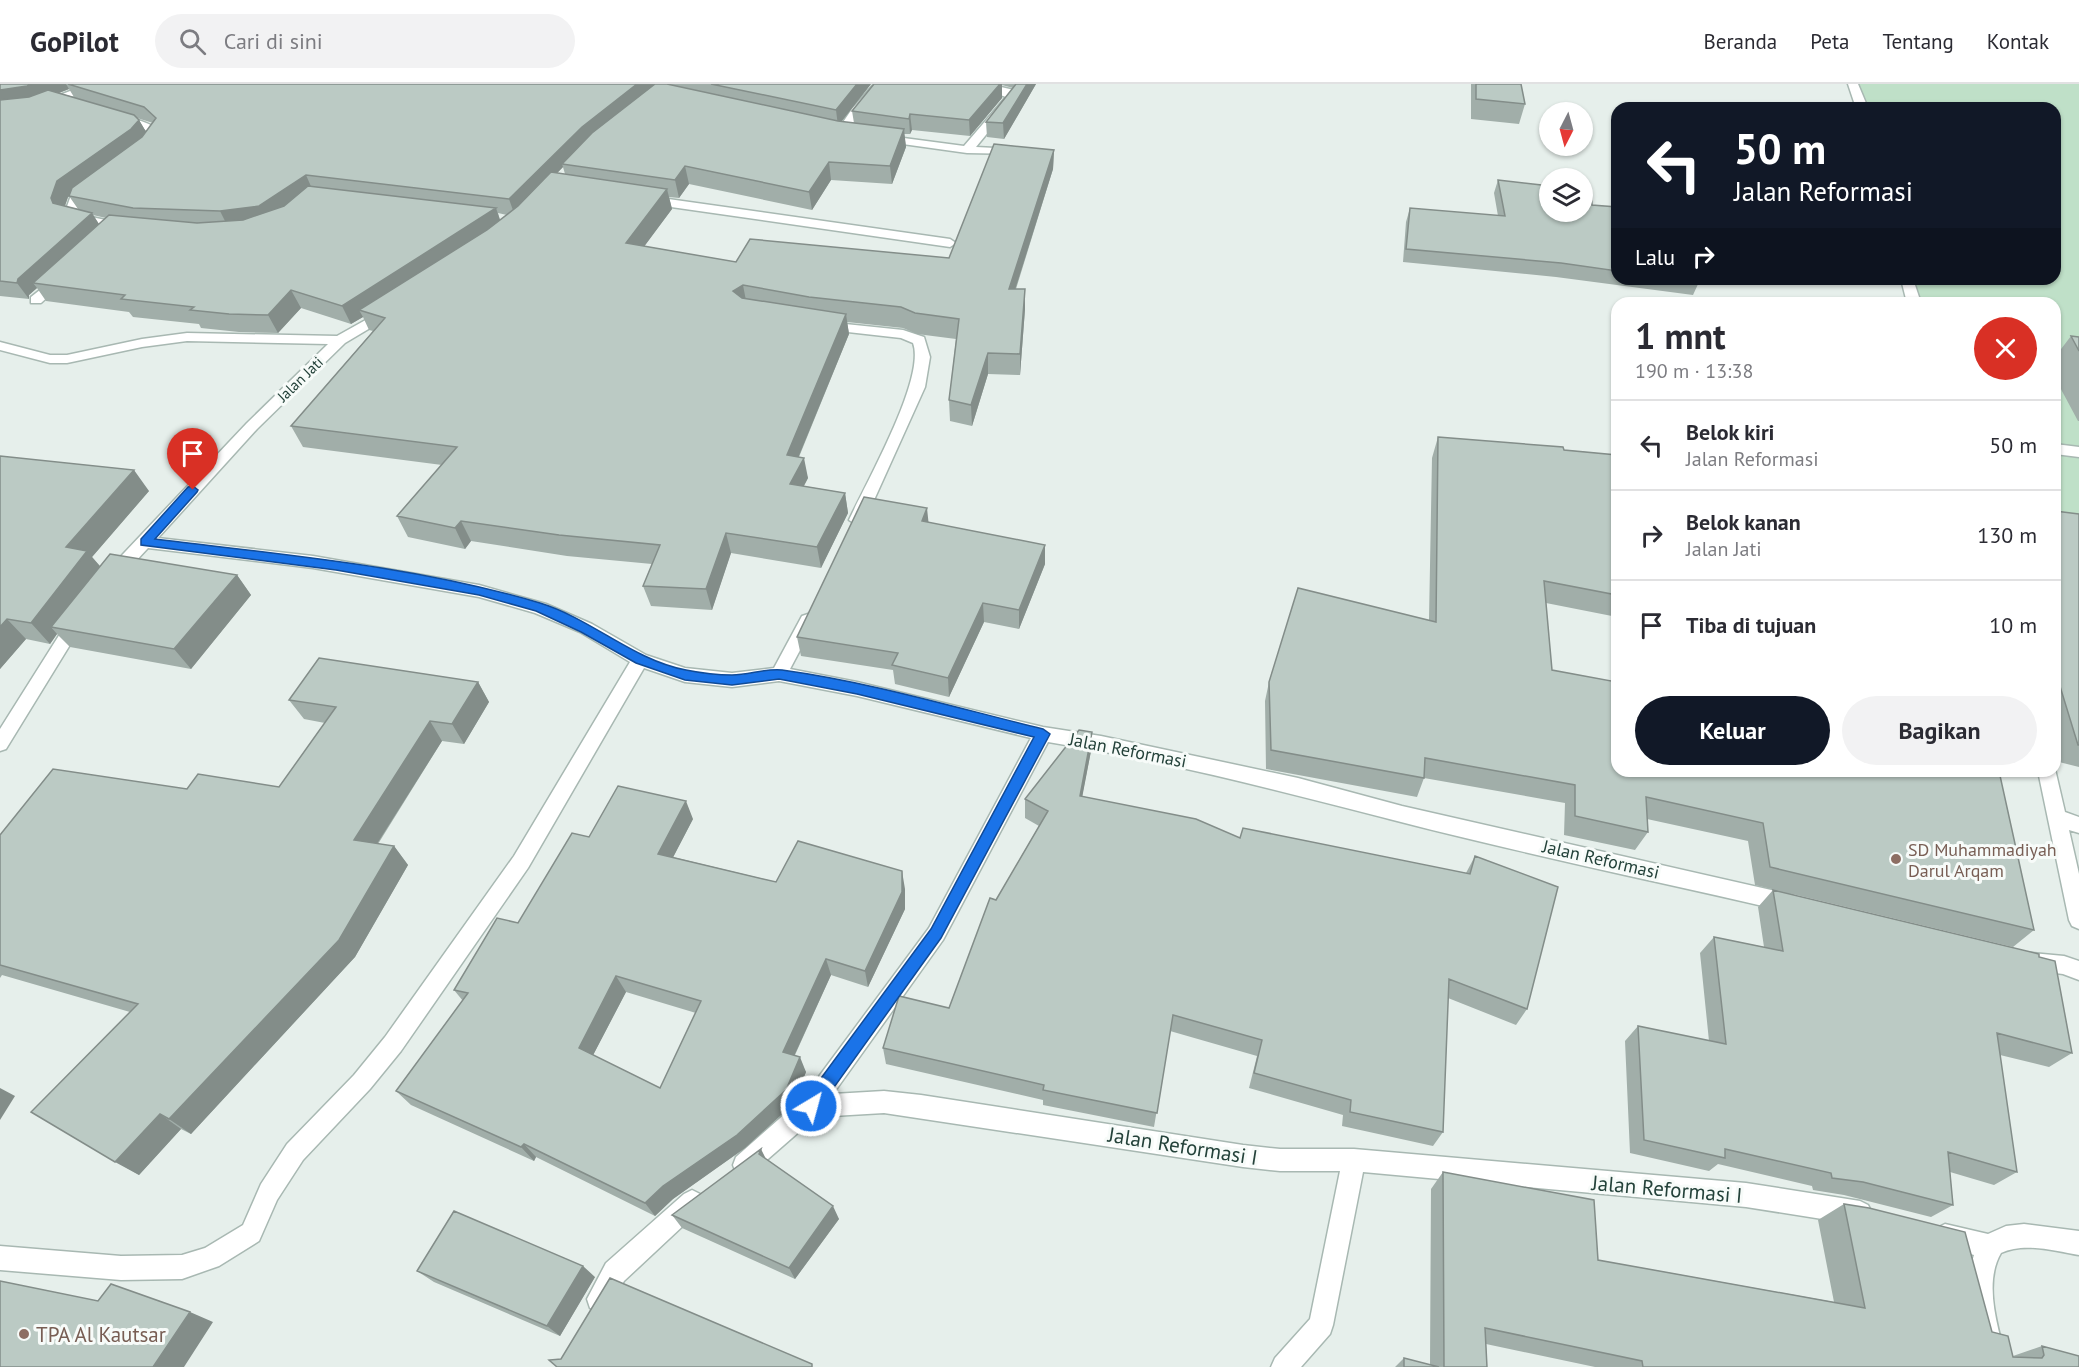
<!DOCTYPE html>
<html lang="id">
<head>
<meta charset="utf-8">
<style>
	body { margin:0; font-family:"PT Sans",sans-serif; background:#f2f2f3; color:#2b2b33; height:100vh; display:flex; flex-direction:column; font-size:22px; white-space:nowrap }
	* { box-sizing:border-box; margin:0 }
	p { font-size:20px; color:#7c7c81 }
	.icon { flex:none; width:33px; height:33px; fill:none; stroke:currentColor; stroke-width:2; stroke-linecap:round; stroke-linejoin:round }
	.map { position:relative; flex:1; overflow:hidden }
	.details { position:absolute; left:1611px; top:213px; width:450px; height:480px; display:flex; flex-direction:column; background:#fff; border-radius:18px; box-shadow:0 2px 4px #0004 }
	.details>* { flex:none }
	.top-card { position:absolute; left:1611px; top:18px; width:450px; height:183px; border-radius:18px; box-shadow:0 2px 4px #0004; background:#111827; color:#fff; overflow:hidden }
	.needle { width:39px; rotate:186deg }
	.fabs { position:absolute; left:1539px; top:18px; display:grid; gap:12px }
	.fabs a { display:grid; place-items:center; width:54px; height:54px; border-radius:50%; background:#fff; box-shadow:0 2px 4px #0004; font-size:30px }
	.pin { position:absolute; display:grid; place-items:center; width:51px; height:51px; color:#fff; margin:-62px -26px; border-radius:50% 50% 50% 0; rotate:-45deg; box-shadow:0 0 6px #0007 }
	.pin .icon { rotate:45deg }
	.me { position:absolute; width:66px; margin:-33px; rotate:37deg; stroke-linejoin:round; filter:drop-shadow(0 0 4px #0008) }
	.turn { display:flex; align-items:center; gap:21px; height:126px; padding:0 24px; font-size:27px }
	.turn .icon { width:78px; height:78px; stroke-width:2.5 }
	.turn b { display:block; font-size:42px; line-height:51px }
	.then { display:flex; align-items:center; height:57px; padding:0 24px; background:#0003; gap:12px; font-size:22px }
	.round { display:grid; place-items:center; flex:none; width:63px; height:63px; border-radius:32px; background:#f2f2f3 }
	.head { display:flex; align-items:center; justify-content:space-between; height:102px; padding:0 24px }
	h1 { font-size:36px; font-weight:700; line-height:45px }
	.primary-button { display:flex; gap:12px; margin-top:auto; padding:12px 24px }
	.primary-button a { flex:1; height:69px; border-radius:36px; background:#111827; color:#fff; font-size:24px; font-weight:700; line-height:69px; text-align:center }
	.primary-button a+a { background:#f2f2f3; color:#2b2b33 }
	ul { padding:0; list-style:none }
	li { display:flex; align-items:center; gap:18px; height:90px; padding:0 24px; border-top:2px solid #e1e1e2 }
	li div { flex:1 }
	li b { display:block; font-size:22px }
	li em { font-style:normal }
	header { display:flex; align-items:center; gap:36px; box-sizing:border-box; height:84px; padding:0 30px; background:#fff; border-bottom:2px solid #e1e1e2 }
	header strong { font-size:28px }
	nav { display:flex; gap:33px; margin-inline-start:auto; font-size:21px }
	.search { width:420px; height:54px; background:#f2f2f3; display:flex; align-items:center; gap:15px; box-sizing:border-box; padding:0 21px; border-radius:33px; color:#7c7c81; font-size:22px }
	.map>svg:first-child { display:block }
	.green { fill:#bfe0c8 }
	.lines { fill:none; stroke-linecap:round; stroke-linejoin:round }
	.minor-casing { stroke:#a8b8b2; stroke-width:3 }
	.minor { fill:#fff; fill-rule:evenodd }
	.wall { fill:#a1aea9; fill-rule:evenodd }
	.shaded-wall { fill:#838d89 }
	.building { fill:#bbcac4; stroke:#838d89; stroke-width:1.5; fill-rule:evenodd }
	.route { fill:#1a73e8; stroke:#114b97; stroke-width:1.5 }
	.education-dot { fill:#8d6e63; stroke:#f7fbf9; stroke-width:2 }
	.labels { text-anchor:middle; dominant-baseline:central; stroke-width:6; stroke-linejoin:round; paint-order:stroke }
	.far-street-label { font-size:15px; fill:#24423a; stroke:#f7fbf9 }
	.street-label { font-size:18px; fill:#24423a; stroke:#f7fbf9 }
	.education-label { font-size:18px; fill:#785e54; stroke:#f7fbf9; text-anchor:start }
	.near-street-label { font-size:21px; fill:#24423a; stroke:#f7fbf9 }
	.near-education-label { font-size:21px; fill:#785e54; stroke:#f7fbf9; text-anchor:start }
</style>
</head>
<body>
<header>
<strong>GoPilot</strong>
<div class="search"><svg class="icon" aria-label="search" viewBox="0 0 24 24"><circle cx="10" cy="10" r="6"/><path d="M15 15l6 6"/></svg>Cari di sini</div>
<nav><a>Beranda</a><a>Peta</a><a>Tentang</a><a>Kontak</a></nav>
</header>
<div class="map">
<svg width="2079" height="1283" viewBox="0 0 2079 1283">
	<rect width="100%" height="100%" fill="#e6efeb"/>
	<path class="green" d="M1848,0H2079V446L2055,443V219H1913L1906,195H2055V24H1855Z"/>
	<g class="lines">
		<defs>
			<path id="minor" d="M88,0H103L43,25L0,31V25L37,20Z
				M874,0H885L860,29L845,52H837L835,50L852,25Z
				M968,0H988L1014,6L1017,13L976,63L1015,65L1021,68L1019,70L967,69L881,57L875,54L881,51L964,62L1006,13Z
				M1848,0H1858L1868,24H1856Z
				M118,31C134,35 152,38 163,50L154,63L144,61L151,51L144,45L114,36L112,34Z
				M91,100L97,104L80,119L77,130L120,139V145L78,139L64,131L70,114Z
				M647,112L950,155L956,159L950,163L643,119V113Z
				M59,191L64,192V198L41,219H31V213Z
				M1901,195H1913L1921,219H1907Z
				M387,224L394,228L392,231L345,259L257,345L158,454L313,472L479,501L546,520L592,540L646,571L685,584L732,589L774,584L802,532L808,530L816,536L790,585L857,598L1043,643L1101,652L1298,694L1402,722L1789,810L1796,813L1799,819L1796,825L1789,828C1660,798 1529,771 1401,738C1284,708 1167,677 1048,658L943,856L833,1010L884,1007L921,1011L1243,1061L1280,1065H1354L1746,1099L1860,1117L1868,1121L1872,1129L1868,1137L1860,1141L1746,1123L1363,1088L1333,1241L1330,1250L1301,1283H1271L1275,1274L1310,1235L1340,1087H1280L1243,1083L884,1029L816,1033L752,1089L744,1092L736,1089L733,1081L736,1073L803,1014L929,844L1031,654L857,612L779,597L732,603L685,598L644,584L528,784L401,967L370,1005L303,1076L277,1116L259,1157L219,1182L182,1195L121,1196L0,1186V1162L121,1172L182,1171L205,1164L243,1141L261,1100L287,1060L354,991L385,953L514,772L630,578L580,548L535,529L479,513L313,484L148,464L120,494H108L106,490L108,486L247,339L328,260L187,257L142,263L67,279H50L0,266V258L50,271H67L142,255L187,249L337,252Z
				M826,238L903,246L924,253L930,273L925,303L865,436L857,441L849,436C866,399 926,294 913,259L901,254L821,245L819,242Z
				M2055,360L2079,363V373L2055,370Z
				M76,532L84,538L6,665L0,667V645L70,534Z
				M2055,685L2065,728L2079,733V749L2069,746L2079,790V845L2072,842L2069,836L2038,687H2055Z
				M2031,869L2064,872L2079,877V896L2063,890L2024,885L2021,878L2024,871Z
				M692,1106L700,1110L704,1118L700,1126L624,1197L608,1224L599,1227L590,1224L587,1215L606,1179L684,1110Z
				M1945,1140L1988,1150L2006,1142L2024,1140L2079,1147V1171C2055,1167 2024,1158 2001,1169C1982,1201 2000,1250 2008,1283H1982C1974,1247 1962,1207 1974,1171L1937,1160L1933,1152L1937,1144Z"/>
		</defs>
		<use href="#minor" class="minor-casing"/>
		<use href="#minor" class="minor"/>
	</g>
	<path class="wall" d="M0,0H871L841,38L854,39L852,27L874,0H1036L1004,55L987,53L986,38L1013,4L1002,1V14L970,52L912,46L910,50H904L906,63L892,100L831,96L812,126L689,100L679,114L669,113L672,125L644,162L736,178L949,174L1054,66L1053,85L1016,205L1025,225L1020,291L988,290L972,342L950,337L949,316L956,255L917,250L903,244L847,238L849,250L799,373L808,394L804,402L845,409L848,429L821,484L731,469L712,526L651,522L643,502L652,480L567,472L471,457L465,465L408,453L397,432L442,381L303,363L291,342L373,247L369,246L363,233L351,240L301,224L278,249L239,248L201,244L199,240L133,233L129,228L46,217L37,204L29,211V215L0,212ZM69,5L74,13L59,9ZM137,34L153,39L146,48L139,36ZM563,83L565,90L557,89ZM69,112L78,125L65,122L68,113ZM498,129L507,131L500,136ZM93,131L106,134L99,140Z
		M1471,0H1521L1525,20L1519,40L1471,35Z
		M1498,96L1592,121L1617,123V195H1699V198L1693,211L1556,193L1403,178L1406,138L1410,124L1498,132L1494,109Z
		M2071,252L2079,253V337H2078L2055,294V273Z
		M1438,353L1617,371V533L1546,519L1552,586L1999,687L2034,846L2013,863L1755,801L1748,757L1647,735L1648,748L1635,766L1564,751L1565,719L1424,694L1417,713L1266,685L1265,617L1269,598L1429,536L1432,374Z
		M0,372L149,407L92,473L100,482L237,491L251,511L191,585L70,563L57,550L50,560L26,555L0,585Z
		M2055,427L2079,430V683L2059,678L2055,664Z
		M929,438L1045,480L1019,545L984,538L949,613L895,600L893,586L801,572L797,553Z
		M478,598L489,618L464,660L442,657L378,760L394,762L408,781L355,873L191,1050L181,1045L139,1091L31,1028L130,928L2,891L0,894V751L187,705L279,703L325,639L304,635L289,616Z
		M1092,648L1091,667L1082,712L1240,754L1466,789L1475,772L1527,925L1516,941L1448,914L1443,1048L1433,1062L1342,1042L1343,1031L1249,1004L1257,972L1170,947L1154,1043L1043,1021V1016L886,980L883,964L949,924L996,816L1039,742L1025,734V715Z
		M693,735L673,773L776,798L905,805V825L868,903L831,891L795,971L806,988L792,1021L745,1064L673,1115L655,1132L536,1073L534,1077L411,1021L396,1007L463,917L454,906L518,839L589,753ZM626,908L696,929L660,1004L593,971Z
		M1773,806L2072,969L2049,983L2000,971L2017,1088L1994,1101L1950,1088L1953,1121L1931,1133L1844,1111L1813,1106L1812,1102L1718,1080L1709,1087L1630,1069L1625,957L1638,942L1709,957L1700,869L1714,853L1764,863L1758,823Z
		M766,1075L839,1135L795,1195L682,1144L672,1131Z
		M1443,1088L1598,1176L1834,1218L1818,1136L1844,1120L1992,1248L2013,1272L2042,1262L2079,1283H1595L1486,1260L1487,1283H1395L1404,1274L1430,1281L1431,1105Z
		M417,1187L595,1193L560,1252L434,1198Z"/>
	<path class="shaded-wall" d="M32,0H66L69,5L36,18L0,23V6Z
		M637,0H660L562,80L563,83L515,132L509,115L582,43Z
		M857,0H871L838,42L836,26Z
		M1000,0H1002V14L970,52L969,36Z
		M1027,0H1036L1004,55L1003,39Z
		M910,30L912,46L910,50L909,35Z
		M139,36L148,51L140,61L68,113L62,130L53,119L51,114L57,97Z
		M904,45L906,63L892,100L890,82Z
		M1054,66L1053,85L1009,225V205Z
		M829,78L831,96L812,126L809,108Z
		M685,82L689,100L679,114L675,96Z
		M306,91L313,107L267,138L228,143L220,127Z
		M667,105L672,125L632,179L626,159Z
		M496,124L502,142L359,226L363,233L351,240L342,222Z
		M92,129L102,145L33,199L37,204L29,211V215L17,199L18,195Z
		M743,201L747,222L733,207Z
		M1025,205V225L1020,291V270Z
		M291,206L301,224L278,249L268,231Z
		M846,230L849,250L791,391L787,371Z
		M988,269V290L972,342L971,321Z
		M804,374L808,394L794,420L790,400Z
		M134,386L149,407L92,473L104,487L51,543L57,550L50,560L31,539L66,463Z
		M845,409L848,429L821,484L817,463Z
		M927,424L929,443L922,437Z
		M461,437L471,457L465,465L455,444Z
		M726,449L731,469L712,526L706,505Z
		M1045,461V480L1019,545V526Z
		M237,491L251,511L191,585L174,565Z
		M983,519L984,538L949,613L948,594Z
		M7,535L26,555L0,585V543Z
		M478,598L489,618L464,660L452,640Z
		M430,637L442,657L368,774L354,756Z
		M1092,648L1091,667L1079,730L1080,712Z
		M686,717L693,735L666,787L658,770Z
		M394,762L408,781L355,873L191,1050L169,1035Z
		M902,787L905,805V825L868,903L865,887Z
		M826,875L831,891L789,983L783,968Z
		M616,892L626,908L589,979L579,964Z
		M800,973L806,988L792,1021L745,1064L673,1115L655,1132L645,1119Z
		M0,1004L15,1012L0,1036Z
		M160,1030L181,1045L139,1091L115,1078Z
		M524,1060L536,1073L534,1077L521,1063Z
		M761,1065L768,1079L759,1070Z
		M833,1122L839,1135L795,1195L789,1184Z
		M583,1182L595,1193L560,1252L547,1242Z
		M190,1228L213,1238L184,1283H153Z"/>
	<path class="building" d="M0,0H32L27,2L0,6Z
		M68,0H637L582,43L509,115L306,91L259,122L220,127L133,124L69,112L72,104L142,53L156,34L144,23Z
		M655,0H667L838,37L904,45L890,82L829,78L809,108L685,82L675,96L562,80L592,49Z
		M711,0H857L836,26Z
		M874,0H1000L969,36L910,30L909,35L852,27Z
		M1016,0H1027L1003,39L986,38Z
		M1476,0H1521L1525,20L1476,15Z
		M48,6L134,31L139,36L131,45L57,97L51,114L53,119L92,129L18,195L17,199L0,197V16L29,13Z
		M994,60L1054,66L1009,205H1025L1020,270L988,269L971,321L949,316L959,235L915,229L901,223L809,213L743,201L733,207L742,214L846,230L787,371L804,374L790,400L845,409L817,463L726,449L706,505L643,502L660,461L559,451L461,437L455,444L397,432L457,363L291,342L385,234L359,226L487,146L518,122L551,88L667,105L626,159L736,178L750,155L949,174Z
		M1498,96L1550,102V128H1582V106L1591,107L1592,121L1617,123V187L1561,179L1406,165L1410,124L1505,132Z
		M308,102L496,124L342,222L291,206L268,231L229,230L190,226L194,223L121,215L125,211L33,199L109,131L197,139L243,136L284,122Z
		M1678,195H1699V198Z
		M2071,252L2079,253V267Z
		M1438,353L1563,363L1564,366L1617,371V511L1544,497L1552,586L1617,598V687H1999L2034,846L1770,783L1763,739L1646,713L1648,748L1575,732V701L1425,674L1424,694L1271,666L1269,598L1298,504L1436,538Z
		M0,372L134,386L66,463L87,467L31,539L7,535L0,543Z
		M864,413L927,424L922,437L1045,461L1019,526L983,519L948,594L892,581L898,569L797,553Z
		M2055,427L2079,430V661H2078L2055,586Z
		M110,470L237,491L174,565L51,543Z
		M319,574L478,598L452,640L430,637L354,756L394,762L339,856L169,1035L160,1030L115,1078L31,1028L138,920L0,881V751L53,685L187,705L198,690L279,703L336,623L289,616Z
		M1079,646L1092,648L1080,712L1196,735L1240,754L1243,744L1470,790L1475,772L1558,803L1527,925L1449,895L1443,1048L1350,1028L1351,1016L1254,989L1262,956L1173,931L1157,1029L1043,1006L1044,1001L883,964L899,912L949,924L990,814L996,816L1048,727L1025,715Z
		M618,702L686,717L658,770L776,798L798,757L902,787V808L865,887L826,875L783,968L800,973L786,1006L737,1051L663,1102L645,1119L524,1060L521,1063L396,1007L468,909L454,906L497,834L518,839L572,749L589,753ZM616,892L701,917L660,1004L579,964Z
		M1773,806L2039,870V873L2055,877L2072,969L1997,949L2017,1088L1948,1068L1953,1121L1863,1098L1832,1094L1831,1089L1725,1065V1074L1644,1056L1638,942L1726,960L1714,853L1783,867Z
		M761,1065L759,1070L833,1122L789,1184L672,1131Z
		M1443,1088L1594,1116L1598,1176L1865,1224L1844,1120L1869,1124L1965,1148L1992,1248L2008,1252L2013,1273L2042,1274L2044,1271L2042,1262L2079,1272V1283H1643L1642,1277L1485,1244L1487,1283H1444Z
		M454,1127L583,1182L547,1242L417,1187Z
		M610,1194L812,1280V1283H557L549,1276L561,1275Z
		M0,1197L98,1217L111,1200L190,1228L153,1283H0Z
		M1404,1274L1439,1283H1404Z"/>
	<path class="route" d="M193,402L198,406L197,408L155,455C284,471 416,482 540,519C592,535 633,576 686,586C701,589 718,591 732,591C749,591 766,584 782,586C870,598 957,624 1043,645L1050,650L941,854L817,1027L811,1030L805,1027L802,1022L805,1016L931,845L1034,653L857,610L779,595L732,601L685,596L636,579L581,548L536,527L479,511L336,486L141,461V455L188,403Z"/>
	<g class="education-dot">
		<circle cx="1896" cy="775" r="6"/>
		<circle cx="24" cy="1250" r="6"/>
	</g>
	<g class="labels">
		<g class="far-street-label">
			<text transform="translate(300 295) rotate(-44)">Jalan Jati</text>
		</g>
		<g class="street-label">
			<text transform="translate(1128 666) rotate(11)">Jalan Reformasi</text>
			<text transform="translate(1601 775) rotate(13)">Jalan Reformasi</text>
		</g>
		<g class="education-label">
			<text x="1908" y="765">SD Muhammadiyah<tspan x="1908" dy="21">Darul Arqam</tspan></text>
		</g>
		<g class="near-street-label">
			<text transform="translate(1183 1062) rotate(9)">Jalan Reformasi I</text>
			<text transform="translate(1667 1105) rotate(5)">Jalan Reformasi I</text>
		</g>
		<g class="near-education-label">
			<text x="36" y="1250">TPA Al Kautsar</text>
		</g>
	</g>
</svg>
<div class="fabs">
<a><svg class="needle" viewBox="-14 -14 28 28"><path d="M0-13l5 13h-10z" fill="#e53935"/><path d="M0 13l5-13h-10z" fill="#7c7c81"/></svg></a>
<a><svg class="icon" aria-label="layers" viewBox="0 0 24 24"><path d="M12 4l9 5-9 5-9-5zM3 14l9 5 9-5"/></svg></a>
</div>
<div class="pin" style="left:193px;top:406px;background:#d93025"><svg class="icon" aria-label="arrive" viewBox="0 0 24 24"><path d="M6 21V4h12l-3 4 3 4H6"/></svg></div>
<svg class="me" style="left:811px;top:1022px" viewBox="-20 -20 40 40"><circle r="17" fill="#1a73e8" stroke="#fff" stroke-width="3"/><path d="M0-11L8 9 0 5-8 9z" fill="#fff"/></svg>
<div class="top-card">
<div class="turn"><svg class="icon" aria-label="left" viewBox="0 0 24 24"><path d="M17 20v-9H6M10 6l-5 5 5 5"/></svg><div><b>50 m</b>Jalan Reformasi</div></div>
<div class="then">Lalu<svg class="icon" aria-label="right" viewBox="0 0 24 24"><path d="M7 20v-9h11M14 6l5 5-5 5"/></svg></div>
</div>
<section class="details">
<div class="head"><div><h1>1 mnt</h1><p>190 m · 13:38</p></div><a class="round" style="background:#d93025;color:#fff"><svg class="icon" aria-label="close" viewBox="0 0 24 24"><path d="M6 6l12 12M18 6L6 18"/></svg></a></div>
<ul>
<li><svg class="icon" aria-label="left" viewBox="0 0 24 24"><path d="M17 20v-9H6M10 6l-5 5 5 5"/></svg><div><b>Belok kiri</b><p>Jalan Reformasi</p></div><em>50 m</em></li>
<li><svg class="icon" aria-label="right" viewBox="0 0 24 24"><path d="M7 20v-9h11M14 6l5 5-5 5"/></svg><div><b>Belok kanan</b><p>Jalan Jati</p></div><em>130 m</em></li>
<li><svg class="icon" aria-label="arrive" viewBox="0 0 24 24"><path d="M6 21V4h12l-3 4 3 4H6"/></svg><div><b>Tiba di tujuan</b></div><em>10 m</em></li>
</ul>
<div class="primary-button"><a>Keluar</a><a>Bagikan</a></div>
</section>
</div>
</body>
</html>
